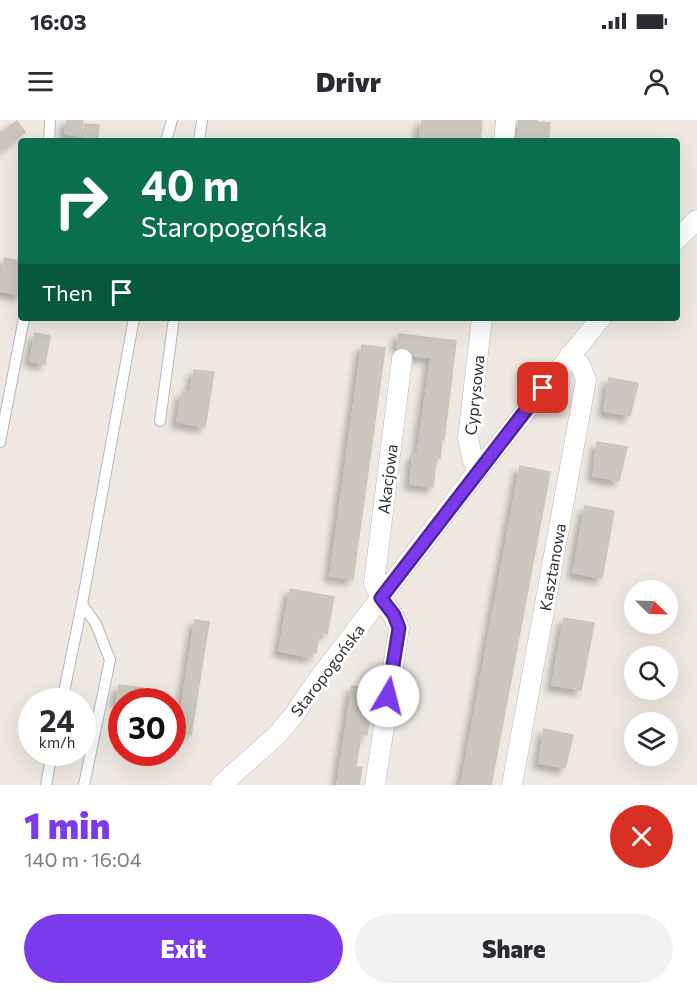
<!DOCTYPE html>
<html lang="en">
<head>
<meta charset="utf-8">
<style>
	body { margin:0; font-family:Commissioner,sans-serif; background:#f2f2f3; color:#2b2b33; height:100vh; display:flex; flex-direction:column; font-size:22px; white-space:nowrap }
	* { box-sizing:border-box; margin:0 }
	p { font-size:20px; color:#7c7c81 }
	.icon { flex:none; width:33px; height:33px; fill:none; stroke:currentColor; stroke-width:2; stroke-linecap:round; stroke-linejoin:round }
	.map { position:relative; height:665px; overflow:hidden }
	.sheet { display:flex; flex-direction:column; background:#fff; flex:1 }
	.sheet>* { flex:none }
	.guide { position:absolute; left:18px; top:18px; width:662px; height:183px; border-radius:6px; box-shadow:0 6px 24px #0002; background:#0b6e4f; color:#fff; overflow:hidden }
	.needle { width:39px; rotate:113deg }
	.tools { position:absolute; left:624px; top:460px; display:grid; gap:12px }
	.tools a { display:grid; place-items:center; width:54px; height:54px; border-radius:50%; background:#fff; box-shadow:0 6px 24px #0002; font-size:30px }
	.speed { position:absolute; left:18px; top:568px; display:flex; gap:12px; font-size:30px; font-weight:700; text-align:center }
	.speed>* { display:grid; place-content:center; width:78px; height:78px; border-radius:50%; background:#fff; box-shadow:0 6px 24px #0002; line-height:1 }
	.speed small { font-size:15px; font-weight:400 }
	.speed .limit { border:9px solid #d22; background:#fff; color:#111 }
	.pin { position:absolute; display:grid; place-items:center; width:51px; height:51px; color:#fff; margin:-26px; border-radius:12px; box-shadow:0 3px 9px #0006 }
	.me { position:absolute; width:66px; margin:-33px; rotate:8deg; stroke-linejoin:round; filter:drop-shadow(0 0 4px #0008) }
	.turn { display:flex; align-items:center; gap:21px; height:126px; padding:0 24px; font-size:27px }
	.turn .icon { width:78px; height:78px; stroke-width:2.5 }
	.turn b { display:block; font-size:42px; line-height:51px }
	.then { display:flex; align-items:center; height:57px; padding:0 24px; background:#0003; gap:12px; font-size:22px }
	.round { display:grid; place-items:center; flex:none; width:63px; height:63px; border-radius:32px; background:#f2f2f3 }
	.head { display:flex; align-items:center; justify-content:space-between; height:102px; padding:0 24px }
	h1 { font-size:36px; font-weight:800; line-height:45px; color:#7c3aed }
	.cta { display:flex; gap:12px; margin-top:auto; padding:12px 24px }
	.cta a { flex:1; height:69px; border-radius:36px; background:#7c3aed; color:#fff; font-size:24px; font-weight:800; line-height:69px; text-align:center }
	.cta a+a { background:#f2f2f3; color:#2b2b33 }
	.status { display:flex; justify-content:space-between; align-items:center; height:42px; padding:0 30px; background:#fff; direction:ltr }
	.status svg { height:16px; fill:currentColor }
	header { display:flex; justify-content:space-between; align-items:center; height:78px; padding:0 24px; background:#fff; font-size:27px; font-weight:800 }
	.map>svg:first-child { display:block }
	.building { fill:#cbc7bf; stroke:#cbc5ba; stroke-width:1.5; filter:url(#shadow) }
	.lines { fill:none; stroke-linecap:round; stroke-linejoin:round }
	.service-casing { stroke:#b4b7c1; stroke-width:12 }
	.minor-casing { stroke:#b4b7c1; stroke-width:21 }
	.service { stroke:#fff; stroke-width:10 }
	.minor { stroke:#fff; stroke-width:20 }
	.route-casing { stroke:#51269a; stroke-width:15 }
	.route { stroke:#7c3aed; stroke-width:10 }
	.labels { text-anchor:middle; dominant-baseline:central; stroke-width:6; stroke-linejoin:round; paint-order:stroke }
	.street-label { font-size:16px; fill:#2e2e2e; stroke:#fff }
</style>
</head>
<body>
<div class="status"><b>16:03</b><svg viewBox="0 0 49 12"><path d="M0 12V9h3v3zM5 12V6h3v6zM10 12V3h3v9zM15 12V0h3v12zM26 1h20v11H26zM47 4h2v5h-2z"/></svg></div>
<header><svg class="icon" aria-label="menu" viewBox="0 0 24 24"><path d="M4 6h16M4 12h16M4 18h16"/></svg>Drivr<svg class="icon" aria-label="person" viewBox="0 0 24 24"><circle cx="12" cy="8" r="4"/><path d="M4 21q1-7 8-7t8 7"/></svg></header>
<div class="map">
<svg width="697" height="665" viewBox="0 0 697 665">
	<defs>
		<filter id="shadow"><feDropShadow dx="-5.5" dy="5.5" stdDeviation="3" flood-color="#0004"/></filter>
	</defs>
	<rect width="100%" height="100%" fill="#efe9e1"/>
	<path class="building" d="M67,0H83L81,16L65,14Z
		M422,0H482L480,21H419Z
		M519,0H537V2L550,3L548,21H517Z
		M17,1L25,12L0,31V13Z
		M85,4L99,5L97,21H83Z
		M5,138L21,141V175L0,171V159Z
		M35,213L50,216L45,244L30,241Z
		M399,214L456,221L444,320L442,319L440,338L438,337L435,348L433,367L410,364L413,334L417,335L431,237L413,236L409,229L397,228Z
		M362,225L385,228L353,459L330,456Z
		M194,250L214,252L205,307L177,302L182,272L190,273Z
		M609,258L638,263L630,296L604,291Z
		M597,322L627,327L619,361L593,356Z
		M520,346L550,352L491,665H461Z
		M585,386L614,391L602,458L573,453Z
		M290,469L334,477L327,514L319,513L316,533L312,532V537L279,531Z
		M564,498L594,503L581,570L552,565Z
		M195,500L209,502L191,615L177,613Z
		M119,565L143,568L140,582H116Z
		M352,566L368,568L366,584L371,585L367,615L361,614L356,647H362L359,665H337Z
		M544,609L573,615L565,648L539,643Z"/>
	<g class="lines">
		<defs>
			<path id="service" d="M49,21L50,0
				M166,21L172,0
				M199,21L202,0
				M160,301L174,198
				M0,322L24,198
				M82,484L96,504L110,540L84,665
				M62,582L82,484L134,198
				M82,613L95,612
				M46,665L52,633"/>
			<path id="minor" d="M504,21L506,0
				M676,120L697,100
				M479,349L473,341L468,318L482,198
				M221,665L276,616L294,595L314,565L479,349L601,198
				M375,665L399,508C393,491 380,480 374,463L402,239
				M512,665L586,260L580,245L569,236"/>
		</defs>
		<use href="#service" class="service-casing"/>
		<use href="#minor" class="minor-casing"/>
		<use href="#service" class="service"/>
		<use href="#minor" class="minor"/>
	</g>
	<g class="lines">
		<defs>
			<path id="route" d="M388,576L399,508L394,495L381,478L543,268"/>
		</defs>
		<use href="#route" class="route-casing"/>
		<use href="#route" class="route"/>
	</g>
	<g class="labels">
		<g class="street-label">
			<text transform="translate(474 275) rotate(-84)">Cyprysowa</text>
			<text transform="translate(387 359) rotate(-83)">Akacjowa</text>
			<text transform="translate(552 447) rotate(-80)">Kasztanowa</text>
			<text transform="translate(327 550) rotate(-53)">Staropogońska</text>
		</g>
	</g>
</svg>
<div class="tools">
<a><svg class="needle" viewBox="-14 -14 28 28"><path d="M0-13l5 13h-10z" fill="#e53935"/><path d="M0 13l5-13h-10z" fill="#7c7c81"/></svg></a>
<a><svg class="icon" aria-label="search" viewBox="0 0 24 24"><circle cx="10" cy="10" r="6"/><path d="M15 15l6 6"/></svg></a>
<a><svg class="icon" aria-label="layers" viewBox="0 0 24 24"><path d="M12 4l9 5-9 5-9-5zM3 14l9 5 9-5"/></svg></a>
</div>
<div class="speed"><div>24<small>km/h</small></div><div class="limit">30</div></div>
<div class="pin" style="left:543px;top:268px;background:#d93025"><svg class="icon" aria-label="arrive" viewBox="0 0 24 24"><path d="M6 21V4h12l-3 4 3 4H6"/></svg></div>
<svg class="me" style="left:388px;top:576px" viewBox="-20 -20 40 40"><circle r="19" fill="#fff"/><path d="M0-13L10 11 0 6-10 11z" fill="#7c3aed"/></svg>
<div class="guide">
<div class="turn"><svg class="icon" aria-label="right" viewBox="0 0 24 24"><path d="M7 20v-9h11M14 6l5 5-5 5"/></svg><div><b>40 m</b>Staropogońska</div></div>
<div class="then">Then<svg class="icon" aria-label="arrive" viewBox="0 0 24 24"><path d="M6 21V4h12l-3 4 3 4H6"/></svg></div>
</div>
</div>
<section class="sheet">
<div class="head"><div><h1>1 min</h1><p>140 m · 16:04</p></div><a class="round" style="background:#d93025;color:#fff"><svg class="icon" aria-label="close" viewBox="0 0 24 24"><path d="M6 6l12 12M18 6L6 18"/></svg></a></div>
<div class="cta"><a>Exit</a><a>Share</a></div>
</section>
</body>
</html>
